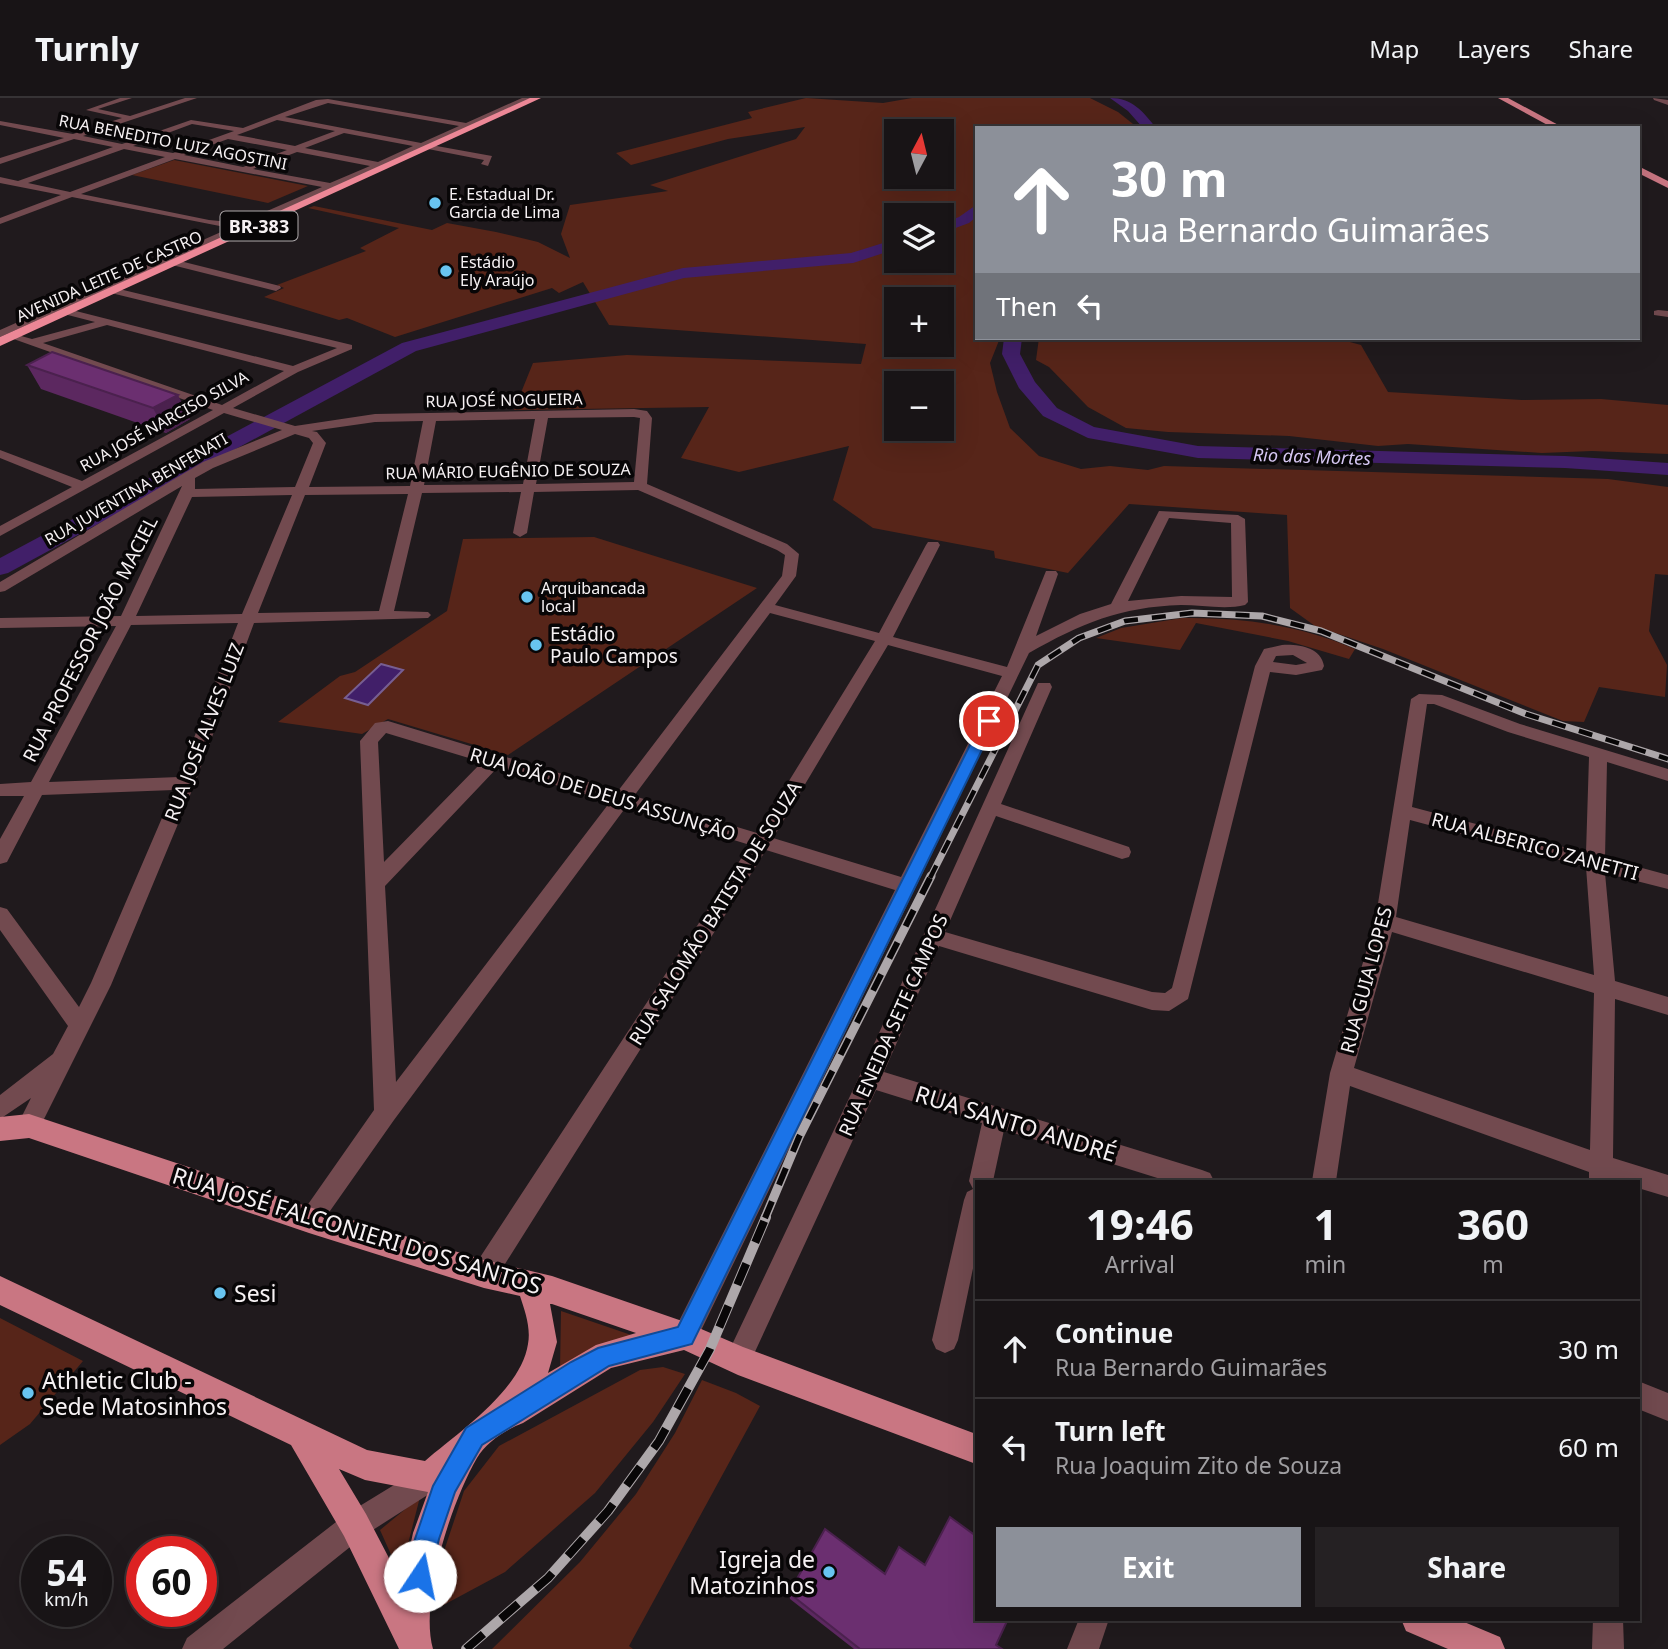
<!DOCTYPE html>
<html lang="en">
<head>
<meta charset="utf-8">
<style>
	body { margin:0; font-family:"Noto Sans",sans-serif; background:#252123; color:#f1f3f6; height:100vh; display:flex; flex-direction:column; font-size:26px; white-space:nowrap }
	* { box-sizing:border-box; margin:0 }
	p { font-size:23px; color:#9f9ea1 }
	.icon { flex:none; width:38px; height:38px; fill:none; stroke:currentColor; stroke-width:2; stroke-linecap:round; stroke-linejoin:round }
	.map { position:relative; flex:1; overflow:hidden }
	.side { position:absolute; left:975px; top:1082px; width:665px; height:441px; display:flex; flex-direction:column; background:#181416; border-radius:0px; box-shadow:0 7px 28px #0002,0 0 0 2px #363335 }
	.side>* { flex:none }
	.top-card { position:absolute; left:975px; top:28px; width:665px; height:214px; border-radius:0px; box-shadow:0 7px 28px #0002,0 0 0 2px #363335; background:#8c9099; color:#fff; overflow:hidden }
	.needle { width:46px; rotate:7deg }
	.controls { position:absolute; left:884px; top:21px; display:grid; gap:14px }
	.controls a { display:grid; place-items:center; width:70px; height:70px; border-radius:0px; background:#181416; box-shadow:0 7px 28px #0002,0 0 0 2px #363335; font-size:35px }
	.speed { position:absolute; left:21px; top:1438px; display:flex; gap:14px; font-size:35px; font-weight:700; text-align:center }
	.speed>* { display:grid; place-content:center; width:91px; height:91px; border-radius:50%; background:#181416; box-shadow:0 7px 28px #0002,0 0 0 2px #363335; line-height:1 }
	.speed small { font-size:18px; font-weight:400 }
	.speed .limit { border:10px solid #d22; background:#fff; color:#111 }
	.pin { position:absolute; display:grid; place-items:center; width:60px; height:60px; color:#fff; margin:-30px; border:4px solid #fff; border-radius:50%; box-shadow:0 2px 7px #0007 }
	.me { position:absolute; width:77px; margin:-38px; rotate:11deg; stroke-linejoin:round; filter:drop-shadow(0 0 5px #0008) }
	.turn { display:flex; align-items:center; gap:24px; height:147px; padding:0 21px; font-size:32px }
	.turn .icon { width:91px; height:91px; stroke-width:2.5 }
	.turn b { display:block; font-size:49px; line-height:60px }
	.then { display:flex; align-items:center; height:66px; padding:0 21px; background:#0003; gap:14px; font-size:26px }
	.eta { display:flex; justify-content:space-evenly; align-items:center; height:119px; text-align:center }
	.eta b { font-size:42px; font-weight:700; line-height:49px }
	.button { display:flex; gap:14px; margin-top:auto; padding:14px 21px }
	.button a { flex:1; height:80px; border-radius:0px; background:#8c9099; color:#fff; font-size:28px; font-weight:700; line-height:80px; text-align:center }
	.button a+a { background:#252123; color:#f1f3f6 }
	ul { padding:0; list-style:none }
	li { display:flex; align-items:center; gap:21px; height:98px; padding:0 21px; border-top:2px solid #363335 }
	li div { flex:1 }
	li b { display:block; font-size:26px }
	li em { font-style:normal }
	header { display:flex; align-items:center; gap:42px; box-sizing:border-box; height:98px; padding:0 35px; background:#181416; border-bottom:2px solid #363335 }
	header strong { font-size:33px }
	nav { display:flex; gap:38px; margin-inline-start:auto; font-size:24px }
	.map>svg:first-child { display:block }
	.green { fill:#572519; fill-rule:evenodd }
	.water { fill:#411f69; stroke:#775e92; stroke-width:2 }
	.lines { fill:none; stroke-linecap:round; stroke-linejoin:round }
	.river { fill:#411f69; fill-rule:evenodd }
	.minor { fill:#724a4f; fill-rule:evenodd }
	.major { fill:#c97682; fill-rule:evenodd }
	.highway { fill:#ec8796; fill-rule:evenodd }
	.rail-far2-casing { stroke:#ada7aa; stroke-width:7 }
	.rail-far1-casing { stroke:#ada7aa; stroke-width:9 }
	.rail-casing { stroke:#ada7aa; stroke-width:10 }
	.rail-far2 { stroke:#080607; stroke-width:4.5; stroke-dasharray:14; stroke-linecap:butt }
	.rail-far1 { stroke:#080607; stroke-width:6; stroke-dasharray:18; stroke-linecap:butt }
	.rail { stroke:#080607; stroke-width:8; stroke-dasharray:23; stroke-linecap:butt }
	.wall { fill:#5c2860 }
	.shaded-wall { fill:#4b214e }
	.building { fill:#6b2f70; stroke:#4b214e; stroke-width:2 }
	.route { fill:#1a73e8; stroke:#114b97; stroke-width:2 }
	.poi-dot { fill:#68c4f0; stroke:#080607; stroke-width:2.5 }
	.labels { text-anchor:middle; dominant-baseline:central; stroke-width:7; stroke-linejoin:round; paint-order:stroke }
	.far-street-label { font-size:16px; fill:#f6f1f3; stroke:#080607 }
	.far-poi-label { font-size:16px; fill:#f6f1f3; stroke:#080607; text-anchor:start }
	.shield { fill:#080607; stroke:#afaaac; stroke-width:2 }
	.shield-label { font-size:18px; font-weight:bold; fill:#f6f1f3 }
	.far-water-label { font-size:18px; font-style:italic; fill:#d5c6f2; stroke:#080607 }
	.poi-label { font-size:19px; fill:#f6f1f3; stroke:#080607; text-anchor:start }
	.street-label { font-size:19px; fill:#f6f1f3; stroke:#080607 }
	.near-street-label { font-size:23px; fill:#f6f1f3; stroke:#080607 }
	.near-poi-label { font-size:23px; fill:#f6f1f3; stroke:#080607; text-anchor:start }
</style>
</head>
<body>
<header>
<strong>Turnly</strong>
<nav><a>Map</a><a>Layers</a><a>Share</a></nav>
</header>
<div class="map">
<svg width="1668" height="1551" viewBox="0 0 1668 1551">
	<rect width="100%" height="100%" fill="#201a1d"/>
	<path class="green" d="M806,0L883,5L912,0H1090L1118,14L1138,30H976V240H1000L990,265L997,294L1010,330L1039,358L1081,371L1110,368L1148,372L1164,368L1608,381L1668,389V477L1655,476L1649,533L1667,567L1665,599L1599,589L1584,624L1563,623L1383,551L1315,528L1290,510L1287,417L1129,406L1068,475L995,460L994,453L873,430L833,402L849,348L739,374L681,360L709,309L514,312L533,265L627,257L861,266L866,246L609,227L583,184L559,195L552,190L395,239L347,220L339,222L264,199L284,190L277,187L366,153L360,150L399,130L308,110L314,108L432,132L447,125L496,134L538,144L570,160L561,136L570,107L668,93L650,87L796,41L805,29L728,41L631,67L616,55L752,20L748,14ZM896,33H942V79H896ZM896,117H942V163H896ZM896,201H942V247H896ZM896,285H942V331H896Z
		M174,62L308,88L268,105L132,77Z
		M1039,240H1335L1361,247L1388,294L1522,302L1601,301L1668,307V356L1592,353L1542,355L1408,346L1378,348L1289,338L1168,334L1126,330L1088,309L1049,269L1036,262Z
		M594,439L757,490L508,657L388,621L362,636L278,624L340,578L355,574L447,513L463,441Z
		M1182,520C1241,519 1300,527 1355,551L1349,561L1288,543L1196,525L1180,552L1096,540L1121,530Z
		M561,1213L640,1240L560,1272Z
		M0,1220L83,1263L30,1326L0,1347Z
		M663,1269L685,1276L653,1324L595,1395L505,1474L438,1510L440,1465L464,1393L499,1348L640,1272Z
		M702,1282L736,1295L760,1308L629,1548L633,1551H492L580,1464L636,1396L675,1335Z
		M420,1399L409,1442L406,1490L380,1432Z"/>
	<path class="water" d="M381,566L403,572L368,607L345,600Z"/>
	<g class="lines">
		<path class="river" d="M1110,0C1132,0 1143,13 1156,30H1143L1128,13Z
			M976,107V119L969,125L942,135V125L959,119Z
			M896,141V151L853,165L684,180L416,253L8,475L0,477V460L402,245L683,170L851,155Z
			M1004,240H1022L1020,256L1035,284L1057,310L1094,329L1198,348L1565,358L1668,365V377L1565,370L1198,360L1088,340L1043,318L1019,290L1002,256Z"/>
		<path class="minor" d="M120,0H132L98,11L130,18L185,0H197L83,38L122,46L191,22L243,30L316,2L328,1L466,25L522,0H532L431,47L492,58L488,68L481,66L484,62L423,50L0,239V232L230,130L72,99L0,126V120L61,97L0,85V79L18,83L113,49L74,41L0,66V60L64,40L0,27V23L73,36L122,20L86,12ZM328,5L459,28L421,45L285,19ZM277,22L335,33L295,48L237,37ZM192,26L234,33L173,55L133,48ZM344,35L413,48L378,64L305,50ZM228,41L287,52L243,69L184,57ZM124,51L165,59L70,94L28,85ZM297,54L370,68L330,85L253,71ZM175,61L322,89L240,125L209,122L81,96Z
			M1653,0L1668,2V7L1654,2Z
			M176,162L280,188L281,190L276,193L172,167V163Z
			M115,190L352,247V251L298,274L233,310L295,328L375,316L634,311L647,313L652,320L647,386L787,446L799,456L796,478L775,507L879,535L926,447L928,444H938L940,447L893,539L1007,569L1046,473H1056L1058,476L1036,538L1080,516L1111,506L1159,413L1238,417L1245,421L1248,504L1245,507C1226,512 1201,507 1181,507C1120,509 1082,525 1029,555L694,1247L685,1251L676,1247L672,1238L676,1229L895,792L766,752L493,1185L484,1189L475,1185L471,1176L475,1167L750,747L626,709L394,1022L318,1130L309,1134L300,1130L297,1122L374,1012L360,643L375,625L388,623L618,693L782,478L785,457L777,452L638,392L534,394L527,435L520,439L513,435L521,394L422,395L394,513L428,514L431,517L428,520L254,525L195,685L111,887L37,1035L29,1039L21,1035L17,1028L31,1000L0,1021V997L53,956L68,928L0,832V809L7,811L79,909L91,885L174,692L42,697L7,764L0,766V741L24,698H0V686L31,684L116,528L0,530V520L121,518L182,388L5,493L0,494V484L203,364L282,332L224,315L0,438V428L72,389L0,360V352L82,383L213,312L8,239L14,236L32,241L95,224L64,216V212L68,211L293,268L337,250L111,195V191ZM107,227L284,273L222,307L43,245ZM634,319L640,320L634,384L536,386L548,320ZM535,321L523,386L424,387L436,323ZM423,323L410,388L309,389L326,345L317,334L312,333L375,324ZM295,336L309,340L313,345L295,389L195,391V380L213,370ZM408,396L379,513L258,515L305,397ZM292,397L242,516L136,518L192,399ZM1169,420L1231,425L1232,499L1181,498L1128,503ZM770,515L875,543L757,735L634,698ZM238,525L179,679L49,684L131,527ZM888,547L1002,578L901,779L773,740ZM386,635L482,664L384,764L378,644ZM498,669L610,704L396,984L385,788Z
			M1658,212L1668,213V219L1654,217V213Z
			M1282,547C1298,546 1321,549 1324,568L1322,572L1296,577L1270,574L1188,901L1169,913L1152,912L939,848L884,974L1202,1072L1210,1075L1214,1083H1167L1004,1032L993,1083H976V1156L958,1242L954,1251L945,1255L936,1251L932,1242L964,1102L967,1094L973,1091L969,1083L982,1025L876,992L747,1271L738,1275L729,1271L725,1262L729,1253L860,977L1038,585H1050L1052,589L1001,706L1129,749L1131,754L1129,759L1122,761L996,718L945,834L1152,894L1165,895L1172,890L1255,568L1264,551ZM1276,558L1293,557L1307,565L1296,567L1273,564Z
			M1419,596L1442,597L1520,626L1668,671V683L1607,664L1605,760L1668,777V791L1605,775L1615,883L1668,899V917L1615,901L1613,1060L1668,1077V1099L1638,1090V1083H1589V1074L1350,988L1336,1083H1312L1330,975L1375,824L1411,601ZM1427,606H1434L1508,634L1589,659L1586,755L1412,709ZM1410,722L1586,769L1594,877L1396,819ZM1392,834L1594,895L1590,1052L1354,970Z
			M1638,1283L1668,1295V1323L1638,1311Z
			M430,1365L440,1369L444,1379L440,1389L365,1437L223,1551H182L187,1540L345,1417Z
			M1079,1521H1109L1099,1551H1067Z
			M1593,1521H1623L1624,1551H1592Z"/>
		<path class="major" d="M1498,0H1508L1564,30H1553Z
			M1638,68L1668,83V90L1638,75Z
			M29,1016L309,1109L484,1162L552,1178L685,1224L743,1249L976,1336V1366L738,1277L684,1252L611,1270L523,1325C507,1331 486,1344 477,1360C452,1403 419,1502 433,1551H399L344,1438L291,1347L0,1207V1178L367,1352L425,1363C459,1334 521,1292 528,1246C531,1230 525,1213 520,1198L484,1190L309,1135L29,1040L0,1043V1019ZM550,1206H552L636,1235L596,1247L548,1275L557,1244ZM339,1371L365,1382L428,1394L413,1435L402,1485L366,1416Z
			M1401,1521H1457L1500,1539L1505,1551H1448L1406,1533Z"/>
		<path class="highway" d="M530,0H541L0,248V239Z"/>
		<defs>
			<path id="rail-far2" d="M930,780L1038,567L1079,540L1125,523L1192,515L1262,518L1321,533L1526,616L1668,661"/>
			<path id="rail-far1" d="M765,1120L799,1039L931,778"/>
			<path id="rail" d="M466,1551L548,1480L608,1413L659,1343L710,1251L766,1119"/>
		</defs>
		<use href="#rail-far2" class="rail-far2-casing"/>
		<use href="#rail-far1" class="rail-far1-casing"/>
		<use href="#rail" class="rail-casing"/>
		<use href="#rail-far2" class="rail-far2"/>
		<use href="#rail-far1" class="rail-far1"/>
		<use href="#rail" class="rail"/>
	</g>
	<path class="wall" d="M27,267L190,321L166,335L41,291Z
		M885,1476L976,1521L996,1547L1002,1551H854L790,1501L789,1495Z"/>
	<path class="shaded-wall" d="M178,297L190,321L166,335L153,310Z"/>
	<path class="building" d="M52,254L178,297L153,310L27,267Z
		M950,1419L976,1438V1521H1008L996,1547L1002,1551H860L789,1495L825,1431L885,1476L899,1449L925,1467Z"/>
	<path class="route" d="M989,618L996,623L692,1246L609,1268L482,1347L455,1394L439,1441L428,1486L420,1490L411,1486L407,1478L415,1441L433,1388L466,1330L571,1264L598,1250L678,1229L982,623Z"/>
	<g class="poi-dot">
		<circle cx="435" cy="105" r="7"/>
		<circle cx="446" cy="173" r="7"/>
		<circle cx="527" cy="499" r="7"/>
		<circle cx="536" cy="547" r="7"/>
		<circle cx="220" cy="1195" r="7"/>
		<circle cx="28" cy="1295" r="7"/>
		<circle cx="829" cy="1474" r="7"/>
	</g>
	<g class="labels">
		<g class="far-street-label">
			<text transform="translate(173 44) rotate(11)">RUA BENEDITO LUIZ AGOSTINI</text>
			<text transform="translate(109 178) rotate(-24)">AVENIDA LEITE DE CASTRO</text>
			<text transform="translate(504 302) rotate(-1)">RUA JOSÉ NOGUEIRA</text>
			<text transform="translate(164 323) rotate(-29)">RUA JOSÉ NARCISO SILVA</text>
			<text transform="translate(508 373) rotate(-1)">RUA MÁRIO EUGÊNIO DE SOUZA</text>
			<text transform="translate(136 391) rotate(-30)">RUA JUVENTINA BENFENATI</text>
		</g>
		<g class="far-poi-label">
			<text x="449" y="96">E. Estadual Dr.<tspan x="449" dy="18">Garcia de Lima</tspan></text>
			<text x="460" y="164">Estádio<tspan x="460" dy="18">Ely Araújo</tspan></text>
			<text x="541" y="490">Arquibancada<tspan x="541" dy="18">local</tspan></text>
		</g>
		<rect class="shield" x="220.5" y="113.5" width="77" height="29" rx="5"/>
		<g class="shield-label">
			<text x="259" y="128">BR-383</text>
		</g>
		<g class="far-water-label">
			<text transform="translate(1312 358) rotate(2)">Rio das Mortes</text>
		</g>
		<g class="poi-label">
			<text x="550" y="536">Estádio<tspan x="550" dy="22">Paulo Campos</tspan></text>
		</g>
		<g class="street-label">
			<text transform="translate(90 541) rotate(-63)">RUA PROFESSOR JOÃO MACIEL</text>
			<text transform="translate(204 634) rotate(-69)">RUA JOSÉ ALVES LUIZ</text>
			<text transform="translate(603 696) rotate(17)">RUA JOÃO DE DEUS ASSUNÇÃO</text>
			<text transform="translate(1535 748) rotate(15)">RUA ALBERICO ZANETTI</text>
			<text transform="translate(715 815) rotate(-58)">RUA SALOMÃO BATISTA DE SOUZA</text>
			<text transform="translate(1366 882) rotate(-75)">RUA GUIA LOPES</text>
			<text transform="translate(893 927) rotate(-66)">RUA ENEIDA SETE CAMPOS</text>
		</g>
		<g class="near-street-label">
			<text transform="translate(1016 1025) rotate(17)">RUA SANTO ANDRÉ</text>
			<text transform="translate(357 1132) rotate(17)">RUA JOSÉ FALCONIERI DOS SANTOS</text>
		</g>
		<g class="near-poi-label">
			<text x="234" y="1195">Sesi</text>
			<text x="42" y="1282">Athletic Club -<tspan x="42" dy="26">Sede Matosinhos</tspan></text>
			<text x="815" y="1461" text-anchor="end">Igreja de<tspan x="815" dy="26">Matozinhos</tspan></text>
		</g>
	</g>
</svg>
<div class="controls">
<a><svg class="needle" viewBox="-14 -14 28 28"><path d="M0-13l5 13h-10z" fill="#e53935"/><path d="M0 13l5-13h-10z" fill="#9f9ea1"/></svg></a>
<a><svg class="icon" aria-label="layers" viewBox="0 0 24 24"><path d="M12 4l9 5-9 5-9-5zM3 14l9 5 9-5"/></svg></a>
<a>+</a>
<a>−</a>
</div>
<div class="speed"><div>54<small>km/h</small></div><div class="limit">60</div></div>
<div class="pin" style="left:989px;top:623px;background:#d93025"><svg class="icon" aria-label="arrive" viewBox="0 0 24 24"><path d="M6 21V4h12l-3 4 3 4H6"/></svg></div>
<svg class="me" style="left:420px;top:1478px" viewBox="-20 -20 40 40"><circle r="19" fill="#fff"/><path d="M0-13L10 11 0 6-10 11z" fill="#1a73e8"/></svg>
<div class="top-card">
<div class="turn"><svg class="icon" aria-label="ahead" viewBox="0 0 24 24"><path d="M12 20V5M6 11l6-6 6 6"/></svg><div><b>30 m</b>Rua Bernardo Guimarães</div></div>
<div class="then">Then<svg class="icon" aria-label="left" viewBox="0 0 24 24"><path d="M17 20v-9H6M10 6l-5 5 5 5"/></svg></div>
</div>
<section class="side">
<div class="eta">
<div><b>19:46</b><p>Arrival</p></div>
<div><b>1</b><p>min</p></div>
<div><b>360</b><p>m</p></div>
</div>
<ul>
<li><svg class="icon" aria-label="ahead" viewBox="0 0 24 24"><path d="M12 20V5M6 11l6-6 6 6"/></svg><div><b>Continue</b><p>Rua Bernardo Guimarães</p></div><em>30 m</em></li>
<li><svg class="icon" aria-label="left" viewBox="0 0 24 24"><path d="M17 20v-9H6M10 6l-5 5 5 5"/></svg><div><b>Turn left</b><p>Rua Joaquim Zito de Souza</p></div><em>60 m</em></li>
</ul>
<div class="button"><a>Exit</a><a>Share</a></div>
</section>
</div>
</body>
</html>
